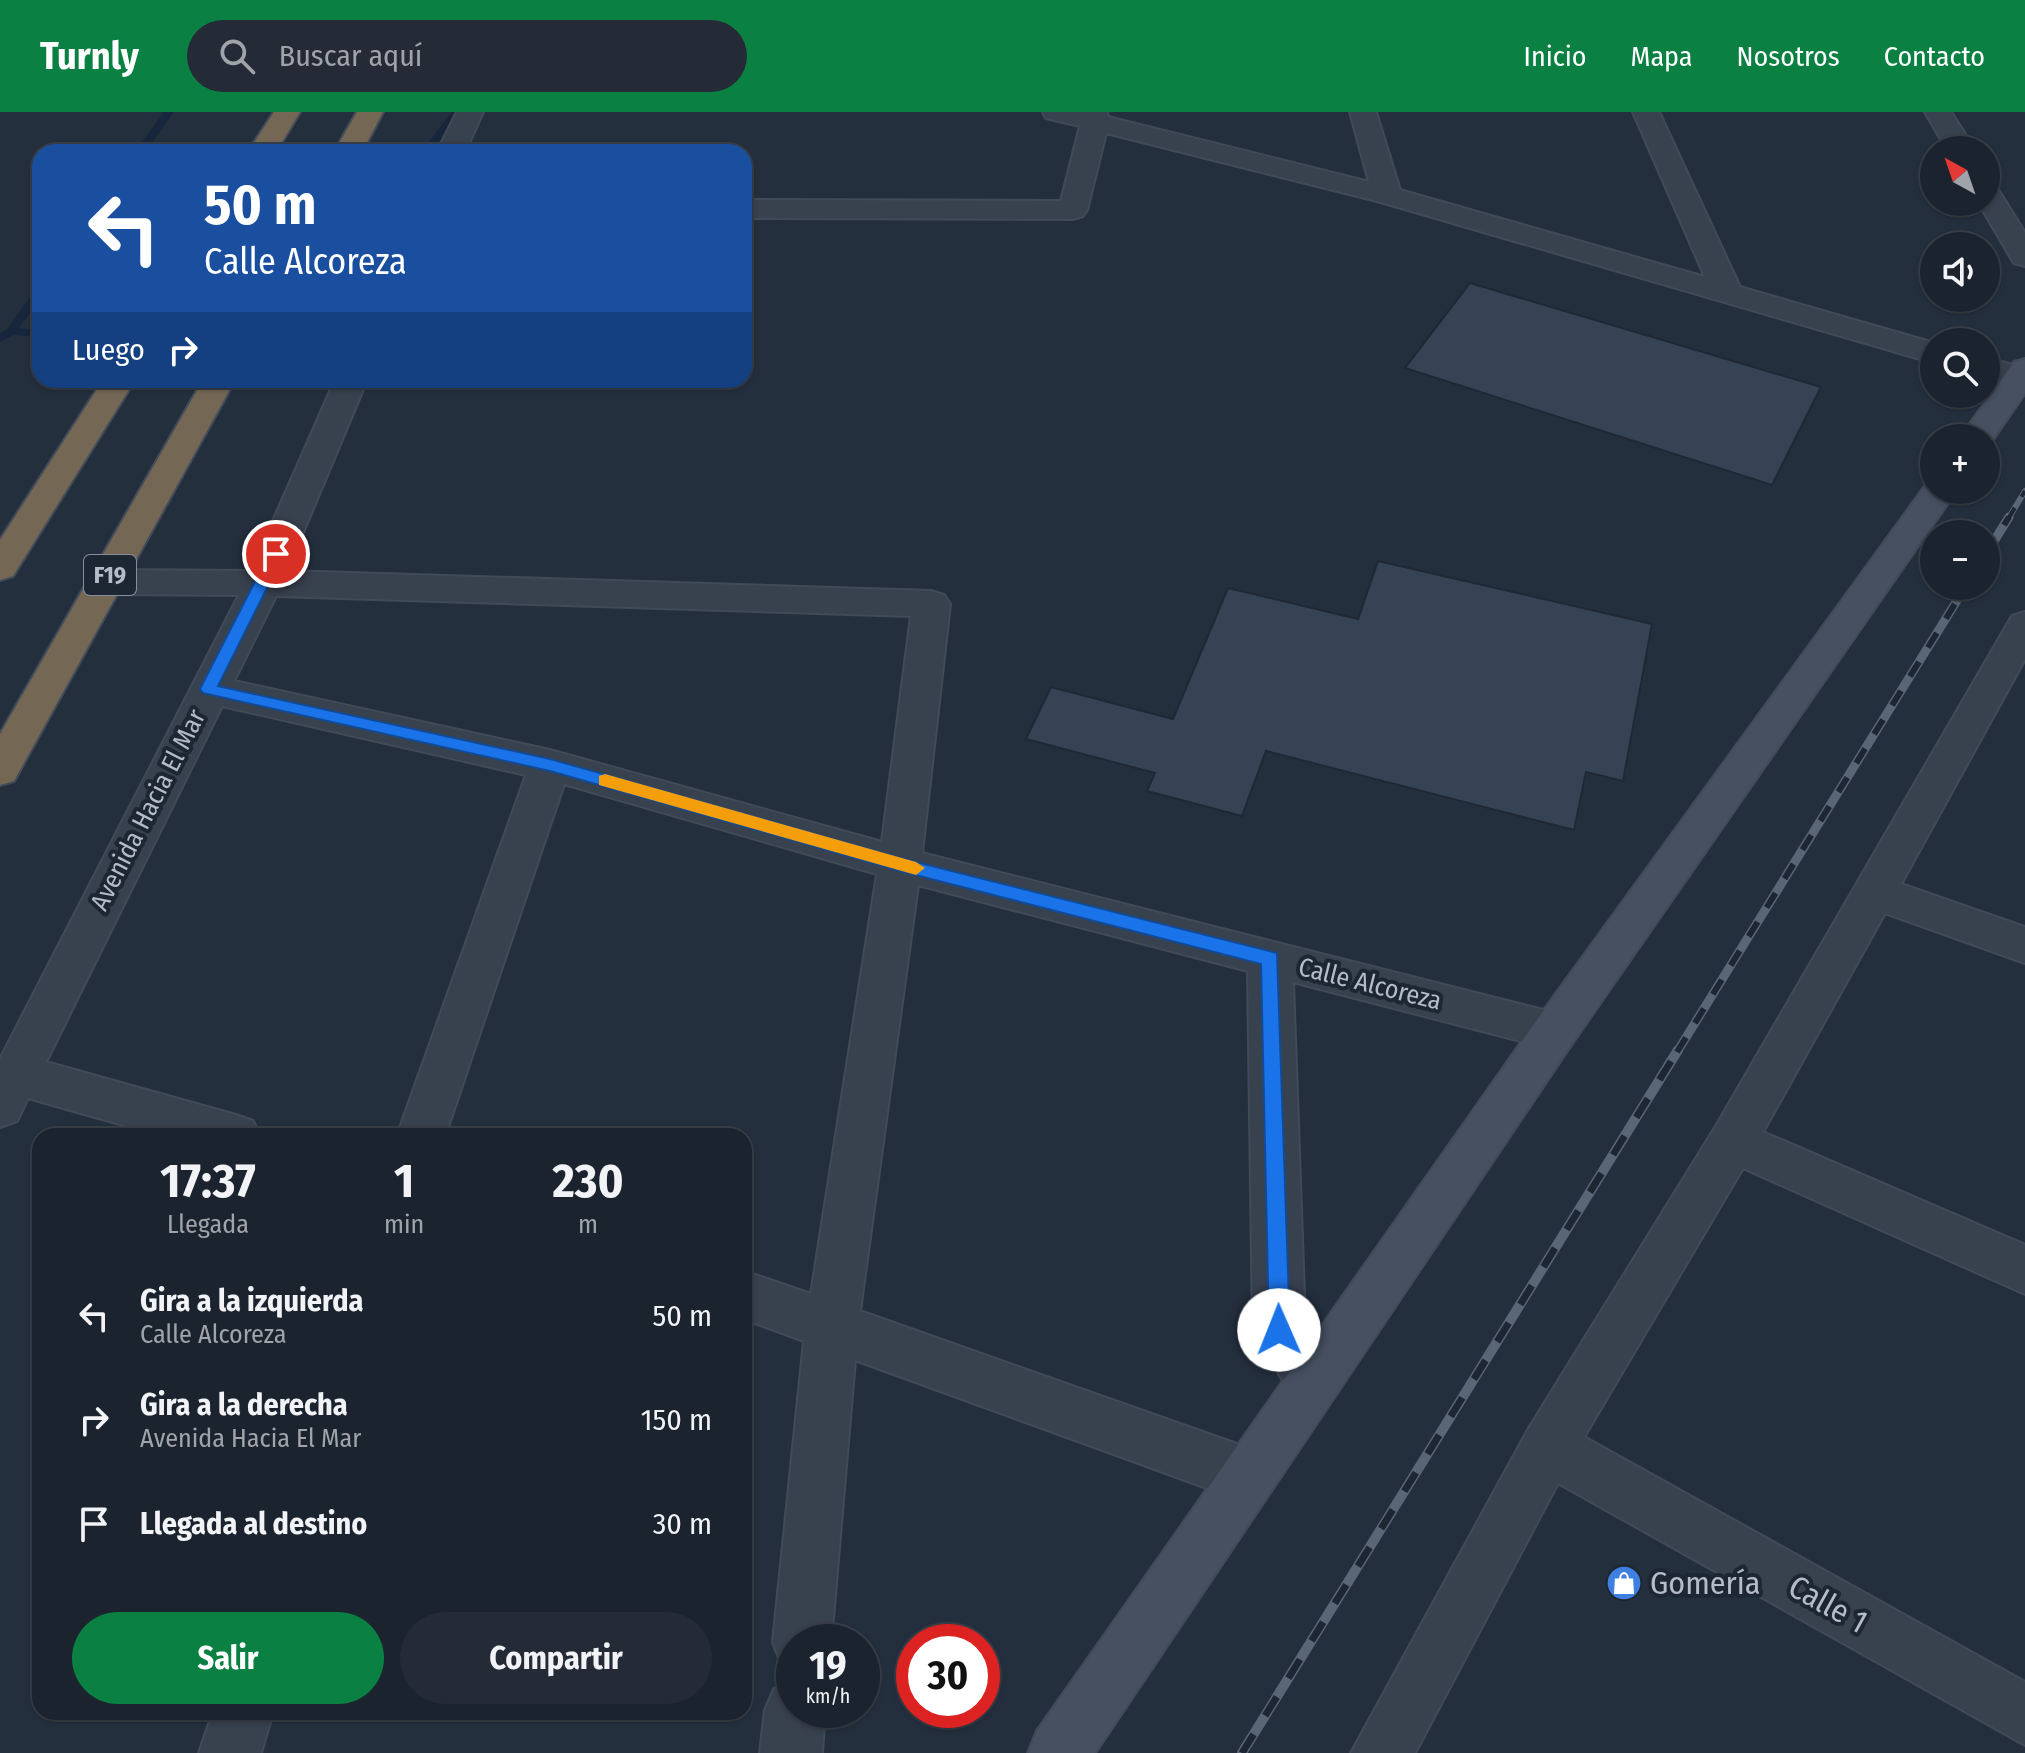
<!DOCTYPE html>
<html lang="es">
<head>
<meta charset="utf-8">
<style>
	body { margin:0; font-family:"Fira Sans Condensed",sans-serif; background:#242b36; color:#f1f3f6; height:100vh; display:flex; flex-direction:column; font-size:30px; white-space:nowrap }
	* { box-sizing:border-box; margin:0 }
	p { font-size:26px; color:#a0a4aa }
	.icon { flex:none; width:44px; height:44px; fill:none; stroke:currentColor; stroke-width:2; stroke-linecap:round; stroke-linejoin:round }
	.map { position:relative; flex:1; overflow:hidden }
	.drawer { position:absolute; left:32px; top:1016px; width:720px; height:592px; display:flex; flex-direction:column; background:#1b232e; border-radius:24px; box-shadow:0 2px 6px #0004,0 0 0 2px #39404a }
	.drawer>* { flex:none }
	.top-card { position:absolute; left:32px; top:32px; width:720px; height:244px; border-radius:24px; box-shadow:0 2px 6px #0004,0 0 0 2px #39404a; background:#1a4fa0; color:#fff; overflow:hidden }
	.needle { width:52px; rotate:320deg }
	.fabs { position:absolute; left:1920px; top:24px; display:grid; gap:16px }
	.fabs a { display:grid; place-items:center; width:80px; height:80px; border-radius:50%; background:#1b232e; box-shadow:0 2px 6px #0004,0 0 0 2px #39404a; font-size:40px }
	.speed { position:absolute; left:776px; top:1512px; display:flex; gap:16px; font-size:40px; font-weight:700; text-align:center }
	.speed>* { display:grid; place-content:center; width:104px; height:104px; border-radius:50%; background:#1b232e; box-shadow:0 2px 6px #0004,0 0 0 2px #39404a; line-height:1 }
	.speed small { font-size:20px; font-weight:400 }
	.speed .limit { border:12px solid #d22; background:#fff; color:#111 }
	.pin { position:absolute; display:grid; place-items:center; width:68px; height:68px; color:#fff; margin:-34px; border:4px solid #fff; border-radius:50%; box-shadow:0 2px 8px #0007 }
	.me { position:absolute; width:88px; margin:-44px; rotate:359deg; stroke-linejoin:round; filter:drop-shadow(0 0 6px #0008) }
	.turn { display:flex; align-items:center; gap:28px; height:168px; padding:0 40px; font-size:36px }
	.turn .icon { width:104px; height:104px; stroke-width:2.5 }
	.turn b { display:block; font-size:56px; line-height:68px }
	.then { display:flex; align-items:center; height:76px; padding:0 40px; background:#0003; gap:16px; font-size:30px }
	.eta { display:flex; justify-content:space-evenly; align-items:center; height:136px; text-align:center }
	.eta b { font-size:48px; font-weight:700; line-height:56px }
	.primary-button { display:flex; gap:16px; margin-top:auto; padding:16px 40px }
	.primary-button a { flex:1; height:92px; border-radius:48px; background:#0b8043; color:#fff; font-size:32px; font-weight:700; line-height:92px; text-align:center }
	.primary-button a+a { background:#242b36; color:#f1f3f6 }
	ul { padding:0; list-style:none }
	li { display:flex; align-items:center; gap:24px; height:104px; padding:0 40px }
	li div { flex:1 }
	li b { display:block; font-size:30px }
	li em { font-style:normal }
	header { display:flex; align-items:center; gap:48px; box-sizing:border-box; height:112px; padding:0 40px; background:#0b8043; color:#fff }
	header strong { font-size:38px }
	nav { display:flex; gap:44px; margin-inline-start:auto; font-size:28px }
	.search { width:560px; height:72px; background:#242b36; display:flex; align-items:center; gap:20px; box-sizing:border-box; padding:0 28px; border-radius:44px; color:#a0a4aa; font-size:30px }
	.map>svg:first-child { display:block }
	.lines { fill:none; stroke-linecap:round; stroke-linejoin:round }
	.stream { fill:#17263c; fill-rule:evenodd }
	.building { fill:#364354; stroke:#1f2835; stroke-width:2 }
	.street-casing { stroke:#414a57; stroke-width:4 }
	.secondary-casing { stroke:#414a57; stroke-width:4 }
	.highway-casing { stroke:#434c59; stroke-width:4 }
	.street { fill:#38414e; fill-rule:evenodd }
	.secondary { fill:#465061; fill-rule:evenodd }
	.highway { fill:#746855; fill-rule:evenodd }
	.rail-far2-casing { stroke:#5a6575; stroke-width:6 }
	.rail-far1-casing { stroke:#5a6575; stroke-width:9 }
	.rail-casing { stroke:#5a6575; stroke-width:10 }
	.rail-far2 { stroke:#1d2633; stroke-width:4; stroke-dasharray:13; stroke-linecap:butt }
	.rail-far1 { stroke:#1d2633; stroke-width:6; stroke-dasharray:17; stroke-linecap:butt }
	.rail { stroke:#1d2633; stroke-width:7; stroke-dasharray:22; stroke-linecap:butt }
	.route { fill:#1a73e8; stroke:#114b97; stroke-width:2 }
	.slow { fill:#f59e0b }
	.labels { text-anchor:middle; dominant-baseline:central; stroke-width:8; stroke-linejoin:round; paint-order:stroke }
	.shield { fill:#1d2633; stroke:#878f9c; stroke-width:2 }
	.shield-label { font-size:24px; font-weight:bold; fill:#b4bcc9 }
	.street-label { font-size:26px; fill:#b4bcc9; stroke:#1d2633 }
	.near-poi-label { font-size:32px; fill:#b4bcc9; stroke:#1d2633; text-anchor:start }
	.near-street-label { font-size:32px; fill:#b4bcc9; stroke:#1d2633 }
</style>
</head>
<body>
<header>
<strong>Turnly</strong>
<div class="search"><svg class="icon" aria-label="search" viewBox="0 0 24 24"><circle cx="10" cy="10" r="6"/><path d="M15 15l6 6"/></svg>Buscar aquí</div>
<nav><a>Inicio</a><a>Mapa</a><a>Nosotros</a><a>Contacto</a></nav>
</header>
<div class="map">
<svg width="2025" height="1641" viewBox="0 0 2025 1641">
	<rect width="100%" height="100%" fill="#242f3e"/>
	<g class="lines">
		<path class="stream" d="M164,0H174L145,40H135Z
			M452,0H462L431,40H421Z
			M40,176V187L19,216L40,219V225L13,223L0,230V222L7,217L36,177Z"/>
	</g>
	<path class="building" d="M1470,171L1821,275L1772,373L1405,256Z
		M1378,449L1652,512L1623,669L1586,660L1574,718L1266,639L1242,704L1147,679L1155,661L1026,627L1051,575L1173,607L1228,476L1358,507Z"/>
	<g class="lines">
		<defs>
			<path id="street" d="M457,0H483L465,40H437Z
				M1043,0H1107L1108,5L1369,70L1350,0H1376L1400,78L1705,165L1633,0H1659L1740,175L1934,231V251L1377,89L1106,21L1087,98L1083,104L1073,107L744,106V88L1061,89L1080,14L1046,6Z
				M1925,0H1951L1975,38H1947Z
				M1986,71L1996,74L2025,121V154L2014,151L1978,90H1986Z
				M1986,246L2025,256V273L1986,266Z
				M335,268H367L287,459L931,479L944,483L950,492L922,741L1571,905L1578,919L1571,933L1555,938L1293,870L1305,1211L1340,1269L1332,1287L1313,1295L1294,1287L1253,1218L1248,859L918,773L860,1199L1268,1343L1276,1363L1268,1383L1248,1391L855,1248L831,1530H794V1556L781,1551L773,1530L804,1229L744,1207V1159L811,1182L877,762L564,672L445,1024H397L526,663L222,594L46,950L236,1003L253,1009L260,1024H162L28,986L17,1009L0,1015V947L239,483L106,482L93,479L88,470L93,461L106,458L251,459ZM276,484L911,504L882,730L550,638L234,569Z
				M2025,500V547L1901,772L2025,815V851L1885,801L1763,1020L2025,1133V1182L1743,1056L1584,1325L2025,1570V1633L1558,1371L1415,1641H1351L1529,1316L1716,1014L2012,504Z
				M794,1568V1598H825L822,1641H760L765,1598L774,1577Z
				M213,1600H273L261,1641H199Z"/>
			<path id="secondary" d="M2025,247V281L1989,333L1986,334V326H1960L2014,250Z
				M1934,369V378H1957L1571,933L1095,1641H1028L1037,1619L1539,905L1928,370Z"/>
			<path id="highway" d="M274,0H300L276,40H248Z
				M357,0H383L362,40H334Z
				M103,268H135L13,464L0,468V428Z
				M203,268H235L14,669L0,673V622Z"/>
		</defs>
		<use href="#street" class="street-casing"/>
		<use href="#secondary" class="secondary-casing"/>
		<use href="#highway" class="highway-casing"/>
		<use href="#street" class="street"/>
		<use href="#secondary" class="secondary"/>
		<use href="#highway" class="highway"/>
		<defs>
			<path id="rail-far2" d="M2008,407L2025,379"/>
			<path id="rail-far1" d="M1986,442L2009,405
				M1677,940L1966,474"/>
			<path id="rail" d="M1242,1641L1678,938"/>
		</defs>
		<use href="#rail-far2" class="rail-far2-casing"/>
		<use href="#rail-far1" class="rail-far1-casing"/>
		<use href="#rail" class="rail-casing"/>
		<use href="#rail-far2" class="rail-far2"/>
		<use href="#rail-far1" class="rail-far1"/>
		<use href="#rail" class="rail"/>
	</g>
	<path class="route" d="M276,437L284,442L218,574L550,647L900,746L1277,841L1290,1218L1287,1225L1279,1228L1272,1225L1269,1218L1261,852L900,759L550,659L203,581L200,577L269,442Z"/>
	<path class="slow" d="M605,662L916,750L925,756L916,763L599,673V664Z"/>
	<defs>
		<symbol id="shop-disc" viewBox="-11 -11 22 22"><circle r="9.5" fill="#3f7fe0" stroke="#1d2633"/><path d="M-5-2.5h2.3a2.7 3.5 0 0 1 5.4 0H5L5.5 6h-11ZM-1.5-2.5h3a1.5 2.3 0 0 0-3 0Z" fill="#fff"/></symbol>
	</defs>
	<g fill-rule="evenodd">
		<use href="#shop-disc" x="1604" y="1451" width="40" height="40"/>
	</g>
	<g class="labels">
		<rect class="shield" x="84" y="443" width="52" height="40" rx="6"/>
		<g class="shield-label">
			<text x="110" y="463">F19</text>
		</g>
		<g class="street-label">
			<text transform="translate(148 698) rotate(-63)">Avenida Hacia El Mar</text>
			<text transform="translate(1370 872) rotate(14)">Calle Alcoreza</text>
		</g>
		<g class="near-poi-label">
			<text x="1650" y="1471">Gomería</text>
		</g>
		<g class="near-street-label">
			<text transform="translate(1828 1492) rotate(29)">Calle 1</text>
		</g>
	</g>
</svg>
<div class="fabs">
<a><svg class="needle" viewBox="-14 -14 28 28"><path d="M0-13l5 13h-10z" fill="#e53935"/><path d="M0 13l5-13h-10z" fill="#a0a4aa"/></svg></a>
<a><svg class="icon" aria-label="sound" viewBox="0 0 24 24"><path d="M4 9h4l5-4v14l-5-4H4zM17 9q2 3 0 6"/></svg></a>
<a><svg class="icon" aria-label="search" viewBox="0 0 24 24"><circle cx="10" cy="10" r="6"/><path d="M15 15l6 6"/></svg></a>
<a>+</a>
<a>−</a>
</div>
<div class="speed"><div>19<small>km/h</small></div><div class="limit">30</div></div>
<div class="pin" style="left:276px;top:442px;background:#d93025"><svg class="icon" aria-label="arrive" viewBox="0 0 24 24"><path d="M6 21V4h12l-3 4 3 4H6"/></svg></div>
<svg class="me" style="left:1279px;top:1218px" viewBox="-20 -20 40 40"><circle r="19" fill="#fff"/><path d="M0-13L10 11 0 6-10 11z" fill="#1a73e8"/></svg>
<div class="top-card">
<div class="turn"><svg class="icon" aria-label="left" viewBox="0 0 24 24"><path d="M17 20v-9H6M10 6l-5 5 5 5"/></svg><div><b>50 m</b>Calle Alcoreza</div></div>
<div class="then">Luego<svg class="icon" aria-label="right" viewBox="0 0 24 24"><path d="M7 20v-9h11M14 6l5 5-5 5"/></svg></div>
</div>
<section class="drawer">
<div class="eta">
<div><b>17:37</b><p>Llegada</p></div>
<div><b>1</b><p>min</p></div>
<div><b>230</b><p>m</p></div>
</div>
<ul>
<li><svg class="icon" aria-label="left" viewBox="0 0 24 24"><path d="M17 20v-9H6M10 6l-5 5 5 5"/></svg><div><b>Gira a la izquierda</b><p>Calle Alcoreza</p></div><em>50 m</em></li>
<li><svg class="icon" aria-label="right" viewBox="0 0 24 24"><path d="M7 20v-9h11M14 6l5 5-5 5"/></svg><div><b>Gira a la derecha</b><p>Avenida Hacia El Mar</p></div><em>150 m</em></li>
<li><svg class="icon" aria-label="arrive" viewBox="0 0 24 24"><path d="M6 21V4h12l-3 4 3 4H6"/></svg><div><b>Llegada al destino</b></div><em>30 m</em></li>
</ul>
<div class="primary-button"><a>Salir</a><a>Compartir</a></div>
</section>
</div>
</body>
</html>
